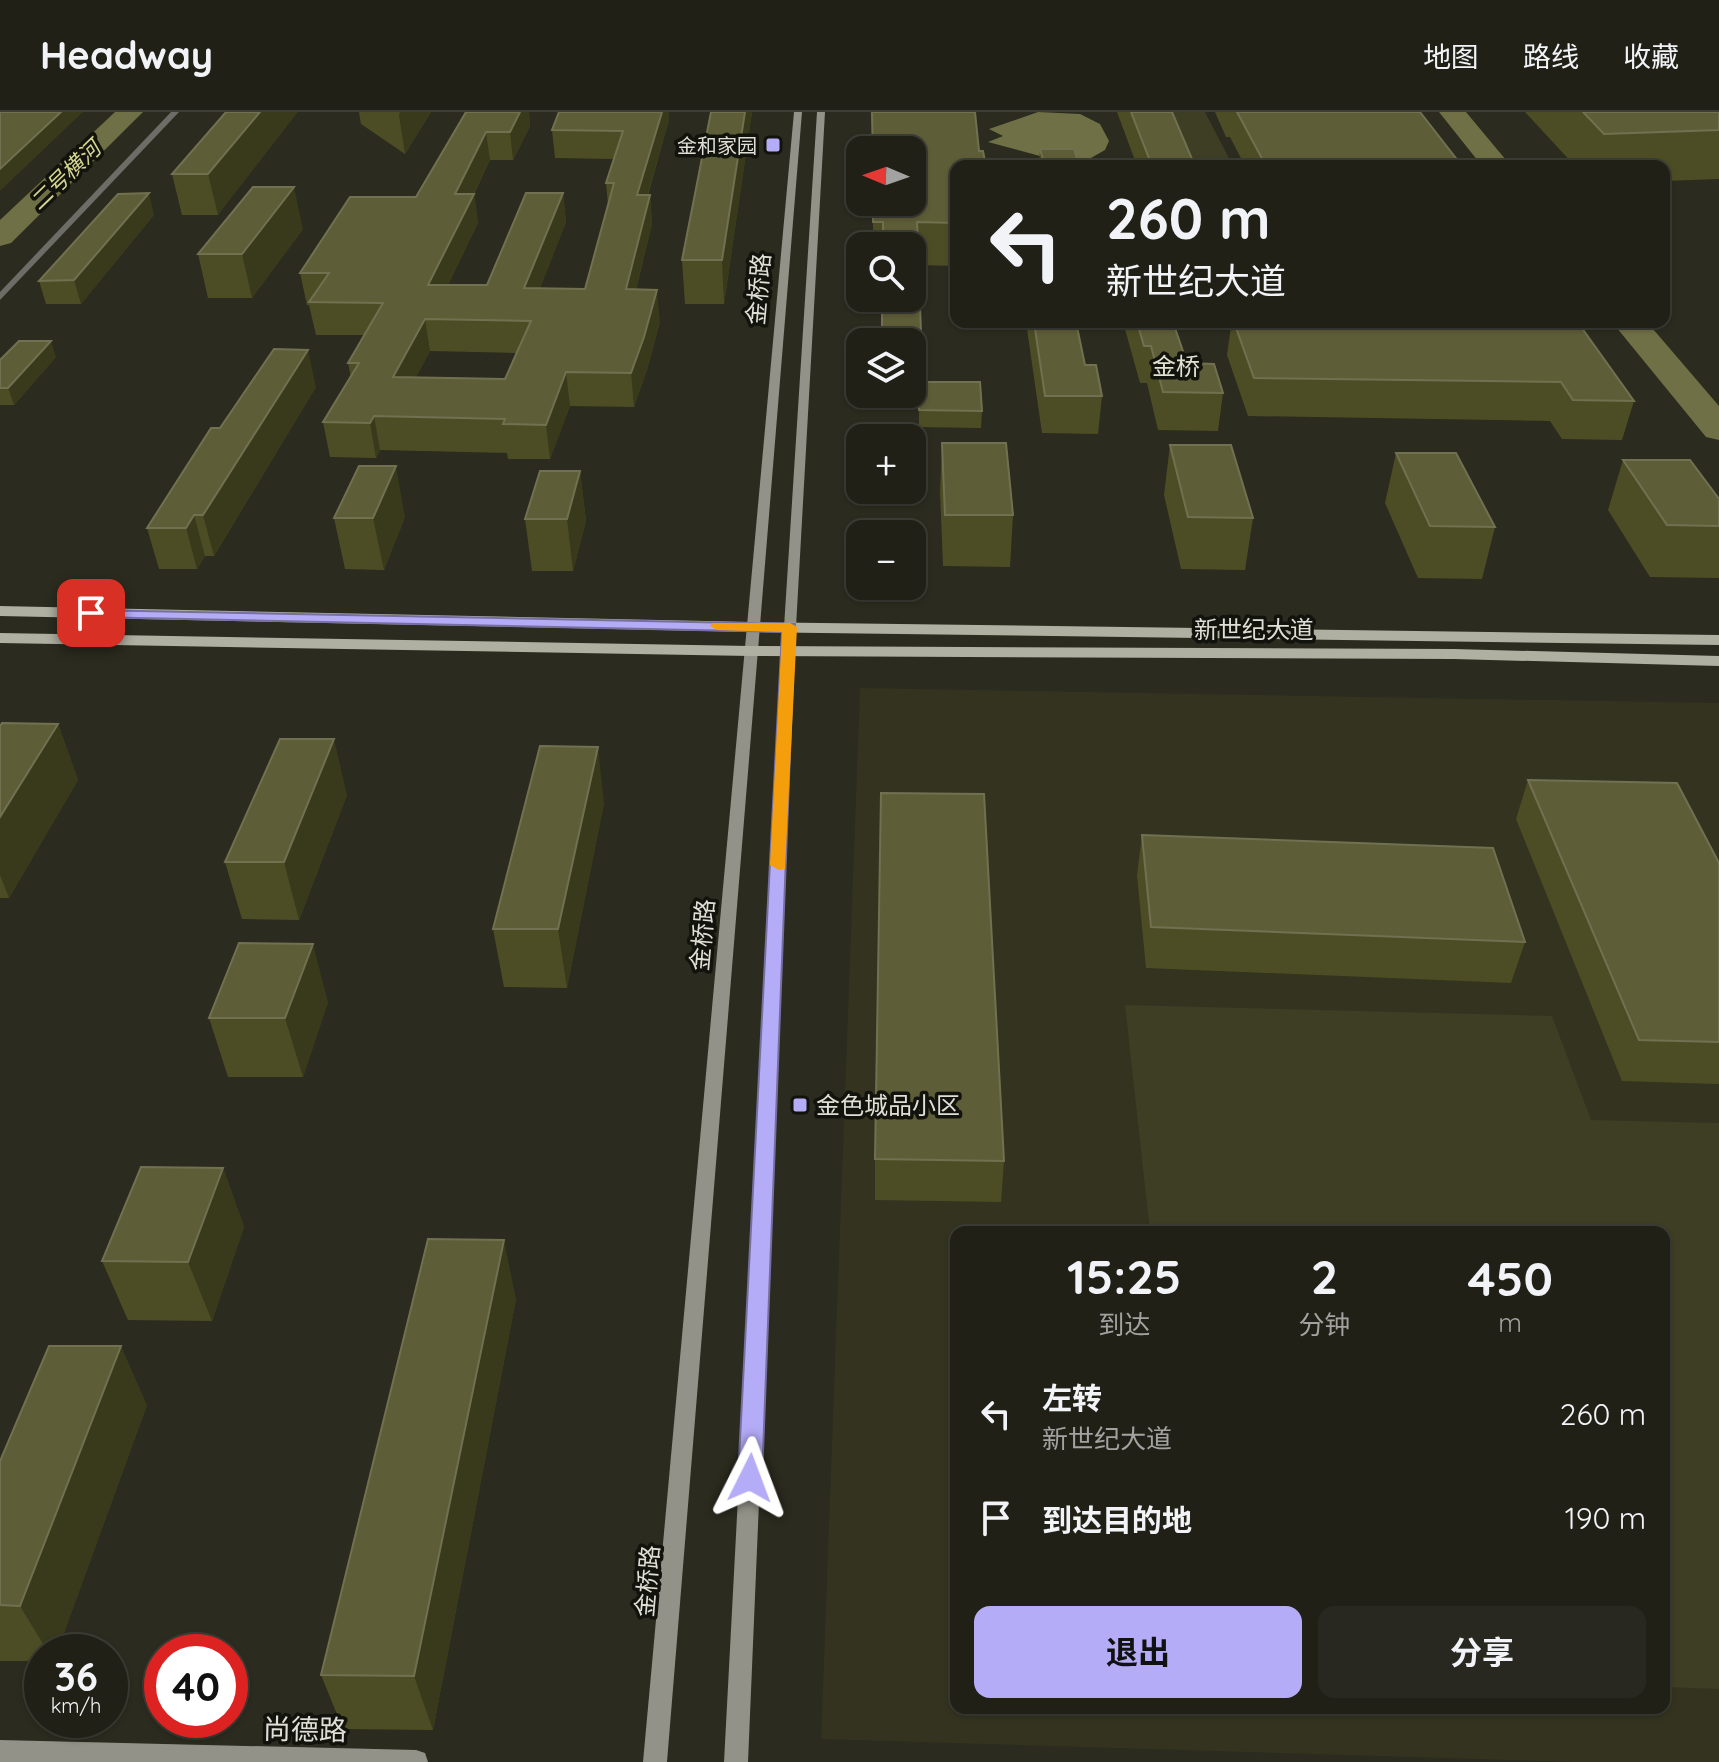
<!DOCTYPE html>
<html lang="zh">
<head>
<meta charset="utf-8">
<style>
	body { margin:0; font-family:Quicksand,"Noto Sans SC",sans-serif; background:#282820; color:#f1f3f6; height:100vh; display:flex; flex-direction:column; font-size:30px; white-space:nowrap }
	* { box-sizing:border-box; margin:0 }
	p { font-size:26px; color:#a2a3a1 }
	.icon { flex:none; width:44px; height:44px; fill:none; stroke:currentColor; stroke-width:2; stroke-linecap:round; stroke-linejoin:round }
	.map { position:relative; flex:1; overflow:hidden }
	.details { position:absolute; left:950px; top:1114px; width:720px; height:488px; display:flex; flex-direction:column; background:#202017; border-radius:16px; box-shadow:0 2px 6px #0004,0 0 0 2px #3d3e36 }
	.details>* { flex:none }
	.guide { position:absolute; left:950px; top:48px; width:720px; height:168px; border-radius:16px; box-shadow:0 2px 6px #0004,0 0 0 2px #3d3e36; background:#202017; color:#f1f3f6; overflow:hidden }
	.needle { width:52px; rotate:272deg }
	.fabs { position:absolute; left:846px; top:24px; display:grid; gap:16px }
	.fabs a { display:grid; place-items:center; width:80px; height:80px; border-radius:16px; background:#202017; box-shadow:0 2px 6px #0004,0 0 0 2px #3d3e36; font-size:40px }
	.speed { position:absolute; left:24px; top:1522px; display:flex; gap:16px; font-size:40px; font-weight:700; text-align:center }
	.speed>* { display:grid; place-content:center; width:104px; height:104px; border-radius:50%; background:#202017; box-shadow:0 2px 6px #0004,0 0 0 2px #3d3e36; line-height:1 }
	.speed small { font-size:20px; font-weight:400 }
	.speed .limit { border:12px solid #d22; background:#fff; color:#111 }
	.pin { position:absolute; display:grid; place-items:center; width:68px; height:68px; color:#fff; margin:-34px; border-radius:16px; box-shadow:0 4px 12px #0006 }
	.me { position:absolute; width:88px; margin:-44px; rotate:3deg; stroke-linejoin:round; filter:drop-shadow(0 0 6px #0008) }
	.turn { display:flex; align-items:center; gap:28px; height:168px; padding:0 24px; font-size:36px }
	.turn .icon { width:104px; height:104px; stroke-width:2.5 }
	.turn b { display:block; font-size:56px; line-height:68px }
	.eta { display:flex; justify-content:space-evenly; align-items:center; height:136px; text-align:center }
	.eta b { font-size:48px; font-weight:700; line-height:56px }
	.button { display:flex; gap:16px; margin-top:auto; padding:16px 24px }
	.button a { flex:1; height:92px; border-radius:16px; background:#b5acf8; color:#111; font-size:32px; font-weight:700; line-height:92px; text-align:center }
	.button a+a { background:#282820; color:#f1f3f6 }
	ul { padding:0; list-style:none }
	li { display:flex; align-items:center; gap:24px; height:104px; padding:0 24px }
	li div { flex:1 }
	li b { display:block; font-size:30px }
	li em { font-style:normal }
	header { display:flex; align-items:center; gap:48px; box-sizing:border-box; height:112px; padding:0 40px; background:#202017; border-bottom:2px solid #3d3e36 }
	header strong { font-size:38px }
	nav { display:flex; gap:44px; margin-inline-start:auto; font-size:28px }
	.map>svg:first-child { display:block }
	.built { fill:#333320; fill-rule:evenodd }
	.green { fill:#3d3e24 }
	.water { fill:#6f7045 }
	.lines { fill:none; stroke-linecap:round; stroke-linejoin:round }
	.river { fill:#6f7045; fill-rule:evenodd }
	.street { fill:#6c6d66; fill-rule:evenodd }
	.secondary { fill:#929288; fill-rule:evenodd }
	.primary { fill:#afafa2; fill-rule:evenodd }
	.wall { fill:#4d4d25; fill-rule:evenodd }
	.shaded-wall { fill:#39391b }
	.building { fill:#5d5d38; stroke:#717151; stroke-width:2; fill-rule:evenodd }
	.route { fill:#b5acf8; stroke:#7670a1; stroke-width:2 }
	.slow { fill:#f59e0b }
	.poi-dot { fill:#b5acf8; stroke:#13130e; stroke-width:3 }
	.labels { text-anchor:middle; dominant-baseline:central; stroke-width:7; stroke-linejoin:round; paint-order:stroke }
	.far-poi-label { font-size:20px; fill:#dfdfd7; stroke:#13130e; text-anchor:end }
	.far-water-label { font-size:22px; font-style:italic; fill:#d5d68f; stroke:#13130e }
	.street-label { font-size:24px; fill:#dfdfd7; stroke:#13130e }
	.far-quarter-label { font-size:24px; fill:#e1e2d2; stroke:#13130e }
	.poi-label { font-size:24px; fill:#dfdfd7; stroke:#13130e; text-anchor:start }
	.near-street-label { font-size:28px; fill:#dfdfd7; stroke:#13130e }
</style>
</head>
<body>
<header>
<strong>Headway</strong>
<nav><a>地图</a><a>路线</a><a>收藏</a></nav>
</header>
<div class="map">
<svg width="1719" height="1650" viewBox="0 0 1719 1650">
	<rect width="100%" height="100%" fill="#2b2b1f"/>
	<path class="built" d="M860,576L1719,591V1650H1576L821,1627ZM956,1120H1664V1596H956Z"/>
	<path class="green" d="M1159,0H1205L1233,54H1183Z
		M1125,893L1552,904L1591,1008L1719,1011V1577L1664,1575V1120H1150Z"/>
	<path class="water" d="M1038,0L1080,2L1100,12L1109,29L1105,38L1077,54L988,30L1003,24L989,17Z"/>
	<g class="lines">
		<path class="river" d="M115,0H143L11,131L0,134V108Z
			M1439,0H1466L1511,54H1482Z
			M1612,210H1647L1719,294V328L1706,325Z"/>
		<path class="street" d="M171,0H179L0,188V180Z"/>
		<path class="secondary" d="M794,0H802L667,1650H643Z
			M817,0H825L796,515L748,1650H724L784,515Z
			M0,1628L416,1638L425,1641L428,1650H0Z"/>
		<path class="primary" d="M0,494L752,510L1719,523V533L752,520L0,504Z
			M0,521L750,534L1454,537L1719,544V554L1454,547L750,544L0,531Z"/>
	</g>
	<path class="wall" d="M226,0L218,103H182L172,62Z
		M359,0H431L405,42L361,12Z
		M466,0H529L530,14L513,48H490L474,82L478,111L448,173H487L563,81L566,110L540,176L585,177L608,93L606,71L614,47L555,46L552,18L559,0H669V8L648,83H650L652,112L636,178L660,210L647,258L634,295L570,294L550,347H508L507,341L380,338L376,346L330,345L323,310L351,266L348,251L364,223H316L309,193H307L300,161L416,85ZM430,239L516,241L505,267L416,265Z
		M711,0H752L724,192H685L682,148Z
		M871,0H975L956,54V154L919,153L921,221L920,268H912V230H882V186L912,134H873V90H912V38H872Z
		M1117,0H1172L1195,54H1137Z
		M1215,0H1420L1462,54H1245L1230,25H1226Z
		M1525,0H1719V67L1664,69V54H1575Z
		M1040,37L1079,54H1039Z
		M154,103L81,192H46L39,169Z
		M303,117L252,186H208L198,142Z
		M1026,210H1076L1085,253L1102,284L1098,322L1042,321Z
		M1123,210H1173L1187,251L1223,281L1218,319L1158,318L1147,271H1140Z
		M1230,210H1492L1493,212H1520L1518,210H1585L1583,218L1634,289L1622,328L1562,327L1550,309L1248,304L1227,243L1231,214Z
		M56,245L14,293H0V248Z
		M919,270L982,299L981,316L919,315Z
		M316,275L214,444H205L197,457H159L147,416L220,316Z
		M942,331L1013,403L1010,455L943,454L940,380Z
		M1170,333L1253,406L1245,458L1181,457L1164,383Z
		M1396,341L1495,415L1482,467L1418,466L1385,391Z
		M1623,348L1719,387V466L1650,465L1608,398Z
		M580,359L586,409L573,459H532L525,407Z
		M405,405L384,458L345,457L334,406Z
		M58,612L78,668L9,786H0V614Z
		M1528,668L1719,751V972L1622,969L1516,707Z
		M347,683L299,808L242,807L225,750Z
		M604,691L567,876L504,875L493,817Z
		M1142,723L1525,830L1511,871L1146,856L1137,763Z
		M328,890L303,965H228L209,906Z
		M875,1047L1004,1049L1001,1090L875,1088Z
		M223,1056L244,1115L212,1209L128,1208L102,1149Z
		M516,1187L433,1618L343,1617L321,1563Z
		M147,1293L57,1540H42V1549H0V1349Z"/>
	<path class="shaded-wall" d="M61,0H83L0,79V57Z
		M260,0H298L218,103L208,62Z
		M400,0H431L405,42L399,3Z
		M520,0H529L530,14L513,48L510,20Z
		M662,0H669V8L639,112L637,83Z
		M745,0H752L724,192L722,148Z
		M486,20L490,48L459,111L455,82Z
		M294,75L303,117L252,186L242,142Z
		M149,81L154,103L81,192L74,168Z
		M563,81L566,110L528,208L524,176Z
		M474,82L478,111L433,204L428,173Z
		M650,83L652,112L628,209L626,177Z
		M657,178L660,210L647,258L634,295L631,261Z
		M425,207L430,239L399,299L393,265Z
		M51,229L56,245L14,293L8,276Z
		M308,238L316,275L214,444L203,403Z
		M566,260L570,294L550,347L546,313Z
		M374,304L380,338L376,346L370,311Z
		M396,354L405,405L384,458L373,406Z
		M580,359L586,409L573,459L567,407Z
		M194,403L205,444L197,457L186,416Z
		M58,612L78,668L9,786L0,763V705Z
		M334,627L347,683L299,808L284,750Z
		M598,635L604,691L567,876L558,817Z
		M313,832L328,890L303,965L285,906Z
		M223,1056L244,1115L212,1209L188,1150Z
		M504,1128L516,1187L433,1618L414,1564Z
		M121,1234L147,1293L57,1540H48L20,1494Z"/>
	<path class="building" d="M0,0H61L0,57Z
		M226,0H260L208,62H172Z
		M466,0H520L510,20H486L455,82H474L428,173H487L526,81H563L524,176L585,177L614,71H606L623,19L552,18L559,0H662L637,83H650L626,177L657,178L644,225L631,261L566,260L546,313L503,312L505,307L374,304L370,311L323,310L359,251H348L383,191L309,190L329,161H300L350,85H416ZM425,207L531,209L505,267L393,265Z
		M711,0H745L722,148H682Z
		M872,0H975L979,39H983L986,54H956V111L917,110L921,221H882V186H912V134H883V110H873V90H912V38H873Z
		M1131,0H1172L1195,54H1152Z
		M1237,0H1420L1462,54H1266Z
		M1583,0H1719V18L1604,22Z
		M1040,37H1074L1079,54H1045Z
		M253,75H294L242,142H198Z
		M149,81L74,168L39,169L118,82Z
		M1034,210H1076L1085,253H1096L1102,284H1045Z
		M1137,210H1173L1187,251L1214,252L1223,281L1163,280L1151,234H1144Z
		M1234,210H1492L1493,212H1579L1634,289L1573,288L1561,270L1254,266Z
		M19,229H51L8,276H0V248Z
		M274,237L308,238L203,403H194L186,416H147L211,316H220Z
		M919,270H980L982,299L919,298Z
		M942,331H1006L1013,403H945Z
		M1170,333H1231L1253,406L1188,405Z
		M1396,341H1456L1495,415L1430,414Z
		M1623,348H1690L1719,387V414L1667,413Z
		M359,354H396L373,406H334Z
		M540,359H580L567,407H525Z
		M2,611L58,612L0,705V614Z
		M280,627H334L284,750H225Z
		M540,634L598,635L558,817H493Z
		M1528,668L1677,671L1719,751V930L1639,928Z
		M881,681L984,682L1004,1049L875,1047Z
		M1142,723L1493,736L1525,830L1151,815Z
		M239,831L313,832L285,906H209Z
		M141,1055L223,1056L188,1150L102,1149Z
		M428,1127L504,1128L414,1564L321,1563Z
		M49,1234H121L20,1494L0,1493V1349Z"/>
	<path class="route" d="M86,498L795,512L762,1366L758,1374L750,1377L741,1374L738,1366L782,520L91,505L86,504Z"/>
	<path class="slow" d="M712,511H790L797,515L785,757L779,758L770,753L782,520L717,518L710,514Z"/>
	<g class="poi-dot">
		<rect x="765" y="25" width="16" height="16" rx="4"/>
		<rect x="792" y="985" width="16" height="16" rx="4"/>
	</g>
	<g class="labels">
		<g class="far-poi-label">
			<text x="757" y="33">金和家园</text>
		</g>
		<g class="far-water-label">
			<text transform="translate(65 63) rotate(-44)">二号横河</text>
		</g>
		<g class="street-label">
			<text transform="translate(758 177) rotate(-85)">金桥路</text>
			<text x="1254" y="517">新世纪大道</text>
			<text transform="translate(702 823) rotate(-85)">金桥路</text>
			<text transform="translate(647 1469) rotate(-85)">金桥路</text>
		</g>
		<g class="far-quarter-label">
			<text x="1176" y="254">金桥</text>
		</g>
		<g class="poi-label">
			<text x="816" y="993">金色城品小区</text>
		</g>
		<g class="near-street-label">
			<text transform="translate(305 1617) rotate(1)">尚德路</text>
		</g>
	</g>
</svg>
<div class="fabs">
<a><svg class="needle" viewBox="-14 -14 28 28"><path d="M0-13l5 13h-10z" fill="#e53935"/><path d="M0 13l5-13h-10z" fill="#a2a3a1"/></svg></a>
<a><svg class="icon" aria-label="search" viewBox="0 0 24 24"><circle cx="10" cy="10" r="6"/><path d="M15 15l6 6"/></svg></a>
<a><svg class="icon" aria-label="layers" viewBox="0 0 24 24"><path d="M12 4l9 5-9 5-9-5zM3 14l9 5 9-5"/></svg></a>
<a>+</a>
<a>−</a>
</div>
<div class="speed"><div>36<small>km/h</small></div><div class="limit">40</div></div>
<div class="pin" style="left:91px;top:501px;background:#d93025"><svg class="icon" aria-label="arrive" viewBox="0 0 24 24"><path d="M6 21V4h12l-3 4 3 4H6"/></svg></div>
<svg class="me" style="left:750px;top:1366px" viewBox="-20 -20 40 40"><path d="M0-17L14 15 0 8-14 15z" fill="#b5acf8" stroke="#fff" stroke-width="4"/></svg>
<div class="guide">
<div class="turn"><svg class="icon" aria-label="left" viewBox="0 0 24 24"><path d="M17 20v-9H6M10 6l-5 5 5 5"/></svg><div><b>260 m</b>新世纪大道</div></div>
</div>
<section class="details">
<div class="eta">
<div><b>15:25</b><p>到达</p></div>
<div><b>2</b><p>分钟</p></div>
<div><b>450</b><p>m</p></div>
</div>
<ul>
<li><svg class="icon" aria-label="left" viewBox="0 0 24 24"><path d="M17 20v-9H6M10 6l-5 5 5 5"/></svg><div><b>左转</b><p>新世纪大道</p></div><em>260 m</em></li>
<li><svg class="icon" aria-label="arrive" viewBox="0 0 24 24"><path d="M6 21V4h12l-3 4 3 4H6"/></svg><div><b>到达目的地</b></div><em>190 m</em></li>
</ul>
<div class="button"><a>退出</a><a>分享</a></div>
</section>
</div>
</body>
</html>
